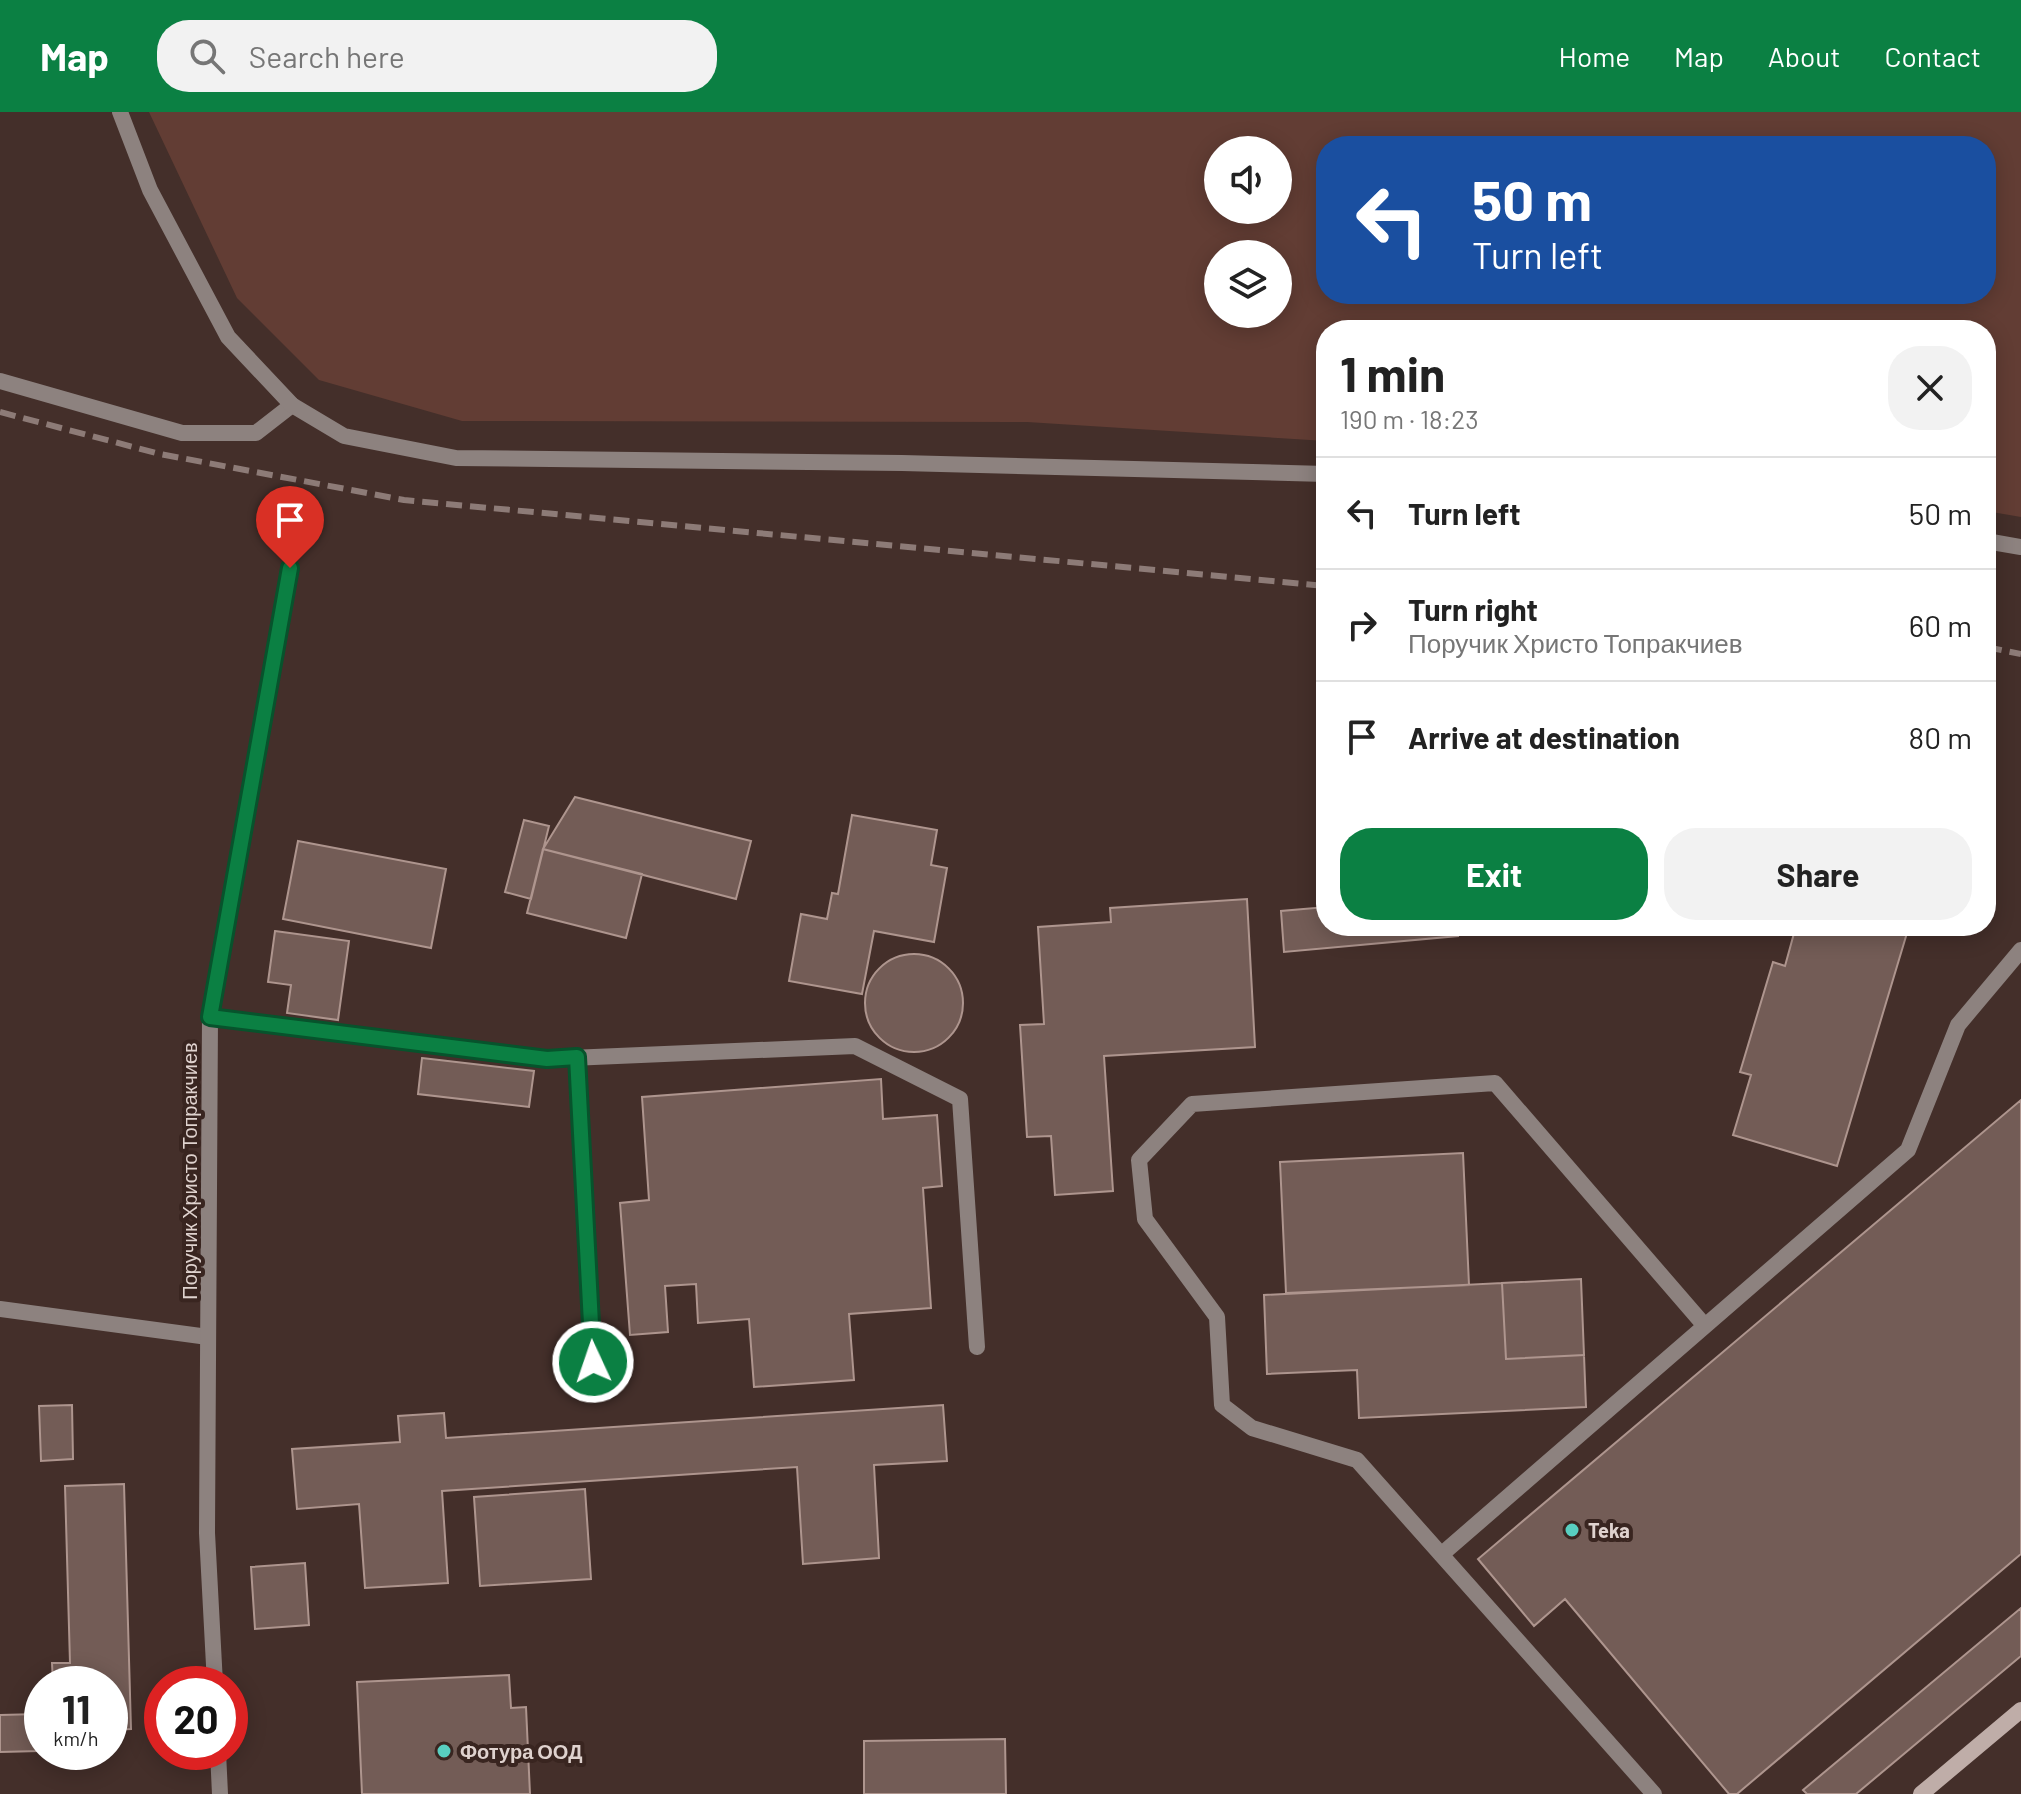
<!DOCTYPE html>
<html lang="en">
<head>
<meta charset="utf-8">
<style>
	body { margin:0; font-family:Barlow,sans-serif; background:#f2f2f2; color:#222; height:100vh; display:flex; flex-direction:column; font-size:30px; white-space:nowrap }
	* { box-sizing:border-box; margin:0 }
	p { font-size:26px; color:#767676 }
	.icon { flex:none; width:44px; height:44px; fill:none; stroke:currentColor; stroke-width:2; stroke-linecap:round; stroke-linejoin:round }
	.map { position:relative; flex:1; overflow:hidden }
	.details { position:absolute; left:1316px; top:208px; width:680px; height:616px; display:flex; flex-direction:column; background:#fff; border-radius:32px; box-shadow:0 4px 20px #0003 }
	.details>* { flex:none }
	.top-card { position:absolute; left:1316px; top:24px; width:680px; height:168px; border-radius:32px; box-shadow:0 4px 20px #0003; background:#1a4fa0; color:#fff; overflow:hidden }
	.tools { position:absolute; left:1204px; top:24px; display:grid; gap:16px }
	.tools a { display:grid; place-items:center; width:88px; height:88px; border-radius:50%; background:#fff; box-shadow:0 4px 20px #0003; font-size:40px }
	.speed { position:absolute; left:24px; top:1554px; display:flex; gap:16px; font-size:40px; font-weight:700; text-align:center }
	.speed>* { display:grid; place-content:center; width:104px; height:104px; border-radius:50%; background:#fff; box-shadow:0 4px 20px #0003; line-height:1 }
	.speed small { font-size:20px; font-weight:400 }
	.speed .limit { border:12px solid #d22; background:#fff; color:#111 }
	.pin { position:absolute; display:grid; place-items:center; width:68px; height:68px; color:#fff; margin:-82px -34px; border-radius:50% 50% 50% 0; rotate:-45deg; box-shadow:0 0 8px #0007 }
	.pin .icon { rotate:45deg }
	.me { position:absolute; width:88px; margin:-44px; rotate:357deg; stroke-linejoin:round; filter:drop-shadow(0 0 6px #0008) }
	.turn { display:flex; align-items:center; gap:28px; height:168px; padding:0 24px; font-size:36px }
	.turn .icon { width:104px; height:104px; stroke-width:2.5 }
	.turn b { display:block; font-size:56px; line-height:68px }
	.round { display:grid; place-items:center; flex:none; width:84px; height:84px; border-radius:32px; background:#f2f2f2 }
	.summary { display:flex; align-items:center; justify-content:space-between; height:136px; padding:0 24px }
	h1 { font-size:48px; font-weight:700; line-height:60px }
	.cta { display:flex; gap:16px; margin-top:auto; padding:16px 24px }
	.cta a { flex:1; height:92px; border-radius:32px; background:#0b8043; color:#fff; font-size:32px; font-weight:700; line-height:92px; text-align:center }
	.cta a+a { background:#f2f2f2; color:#222 }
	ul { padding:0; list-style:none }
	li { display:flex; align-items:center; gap:24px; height:112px; padding:0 24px; border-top:2px solid #e0e0e0 }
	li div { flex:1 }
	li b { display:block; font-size:30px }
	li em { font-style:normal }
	header { display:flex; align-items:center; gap:48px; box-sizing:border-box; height:112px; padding:0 40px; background:#0b8043; color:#fff }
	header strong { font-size:38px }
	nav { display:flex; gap:44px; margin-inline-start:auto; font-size:28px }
	.search { width:560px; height:72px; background:#f2f2f2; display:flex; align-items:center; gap:20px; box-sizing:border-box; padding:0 28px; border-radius:32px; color:#767676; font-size:30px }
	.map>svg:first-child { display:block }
	.green { fill:#623d34; fill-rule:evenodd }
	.building { fill:#735c56; stroke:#ae958e; stroke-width:2 }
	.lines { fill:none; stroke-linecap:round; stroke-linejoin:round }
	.lane { stroke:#8d827f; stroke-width:16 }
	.street { stroke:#8d827f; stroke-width:16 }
	.secondary { stroke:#bfada8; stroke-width:16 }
	.rail { stroke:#8d7b77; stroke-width:6; stroke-dasharray:16 8; stroke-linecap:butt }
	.route-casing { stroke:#07532c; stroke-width:20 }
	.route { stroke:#0b8043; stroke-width:14 }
	.poi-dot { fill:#58cec0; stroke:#392520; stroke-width:3 }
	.labels { text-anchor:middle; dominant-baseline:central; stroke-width:8; stroke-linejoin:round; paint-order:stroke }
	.street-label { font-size:20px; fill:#dfd2ce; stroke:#392520 }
	.poi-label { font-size:20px; font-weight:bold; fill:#dfd2ce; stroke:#392520; text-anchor:start }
</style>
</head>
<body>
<header>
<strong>Map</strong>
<div class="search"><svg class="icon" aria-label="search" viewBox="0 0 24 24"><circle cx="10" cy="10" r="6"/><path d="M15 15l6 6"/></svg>Search here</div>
<nav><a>Home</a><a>Map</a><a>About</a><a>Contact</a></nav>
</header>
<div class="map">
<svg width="2021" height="1682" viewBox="0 0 2021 1682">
	<rect width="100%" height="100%" fill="#442f2a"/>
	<path class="green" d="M149,0H2021V405L1986,399V218H1326V329L1027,310L462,309L319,268L237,186ZM1326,34H1986V182H1326ZM1218,38H1278V98H1218ZM1218,142H1278V202H1218Z"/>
	<path class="building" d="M575,685L751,729L736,787L543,737Z
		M852,703L937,718L931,753L947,756L934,830L874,819L862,882L789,869L801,802L827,807L832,781L838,782Z
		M524,708L549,714L531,787L505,780Z
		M298,729L446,757L431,836L283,807Z
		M543,737L642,762L626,826L527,801Z
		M1247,787L1255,935L1104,944L1113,1079L1055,1083L1051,1024L1027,1025L1020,913L1044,912L1038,815L1111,810L1110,796Z
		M1326,795V814H1457L1458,824L1284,840L1281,799Z
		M1796,814H1883L1907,821L1837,1054L1733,1023L1751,963L1740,960L1773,850L1785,854Z
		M275,819L349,829L338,908L287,901L291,873L268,870Z
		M865 891a49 49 0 1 1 98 0a49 49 0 1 1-98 0Z
		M422,946L534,959L529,995L418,982Z
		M881,967L883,1007L937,1003L942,1074L923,1076L931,1196L849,1202L854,1268L754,1275L749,1207L698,1211L696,1172L665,1174L668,1220L630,1223L620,1091L649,1088L642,985Z
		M2021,988V1442L1737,1682H1729L1565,1487L1534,1514L1478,1447Z
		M1463,1041L1469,1173L1286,1181L1280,1050Z
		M1581,1167L1584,1243L1506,1247L1502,1171Z
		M1502,1171L1506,1247L1584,1243L1586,1295L1359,1306L1357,1258L1267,1262L1264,1183Z
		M72,1293L73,1347L41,1349L39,1294Z
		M943,1293L947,1349L874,1353L879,1446L803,1452L797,1355L442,1379L448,1471L365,1476L359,1392L297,1397L292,1337L400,1330L398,1304L444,1301L446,1326Z
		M124,1372L131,1617L110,1618V1572H53L52,1551H70L65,1374Z
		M585,1377L591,1467L480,1474L474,1385Z
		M305,1451L309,1513L255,1517L251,1455Z
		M2021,1496V1544L1856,1682H1807L1803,1678Z
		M509,1563L511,1596L526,1595L530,1682H362L357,1570Z
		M38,1602L39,1639L0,1640V1603Z
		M1005,1627L1006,1682H864V1629Z"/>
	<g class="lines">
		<path class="lane" d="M0,269L182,321H256L292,293
			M210,905L547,947L855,934L960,987L977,1235
			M577,945L593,1250
			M0,1197L208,1225
			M1442,1442L1908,1038L1958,913L2021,838
			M1654,1682L1357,1348L1252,1316L1222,1293L1217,1205L1145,1107L1139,1048L1192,992L1495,971L1705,1214"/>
		<path class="street" d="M120,0L150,78L228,225L292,293L344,324L456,346L902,351L1326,362
			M1986,429L2021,435
			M215,1572L207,1421L210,905L290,456
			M218,1640L220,1682"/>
		<path class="secondary" d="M1921,1682L2021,1598"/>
		<path class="rail" d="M0,300L160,342L404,388L1326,474
			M1986,535L2021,542"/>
	</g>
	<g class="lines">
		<defs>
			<path id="route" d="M290,456L210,905L547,947L577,945L593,1250"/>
		</defs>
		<use href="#route" class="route-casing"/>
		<use href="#route" class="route"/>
	</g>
	<g class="poi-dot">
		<circle cx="1572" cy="1418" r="8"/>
		<circle cx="444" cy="1639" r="8"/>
	</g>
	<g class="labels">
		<g class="street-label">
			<text transform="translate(189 1059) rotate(-90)">Поручик Христо Топракчиев</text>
		</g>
		<g class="poi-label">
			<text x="1588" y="1418">Teka</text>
			<text x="460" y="1639">Фотура ООД</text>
		</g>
	</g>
</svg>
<div class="tools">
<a><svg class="icon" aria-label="sound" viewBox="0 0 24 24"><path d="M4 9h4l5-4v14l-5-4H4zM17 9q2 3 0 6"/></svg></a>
<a><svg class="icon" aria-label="layers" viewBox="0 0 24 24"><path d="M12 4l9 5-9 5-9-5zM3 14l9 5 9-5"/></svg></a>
</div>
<div class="speed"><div>11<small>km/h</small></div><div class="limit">20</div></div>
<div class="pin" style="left:290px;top:456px;background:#d93025"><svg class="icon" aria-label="arrive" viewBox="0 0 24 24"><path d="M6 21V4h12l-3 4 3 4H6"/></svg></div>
<svg class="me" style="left:593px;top:1250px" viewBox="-20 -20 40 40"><circle r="17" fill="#0b8043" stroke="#fff" stroke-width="3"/><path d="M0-11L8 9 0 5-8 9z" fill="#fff"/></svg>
<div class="top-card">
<div class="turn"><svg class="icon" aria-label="left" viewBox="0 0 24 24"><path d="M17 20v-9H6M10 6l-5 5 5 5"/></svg><div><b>50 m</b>Turn left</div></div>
</div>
<section class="details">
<div class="summary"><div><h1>1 min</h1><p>190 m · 18:23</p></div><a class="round"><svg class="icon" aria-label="close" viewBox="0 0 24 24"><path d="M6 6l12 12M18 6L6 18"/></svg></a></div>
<ul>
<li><svg class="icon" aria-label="left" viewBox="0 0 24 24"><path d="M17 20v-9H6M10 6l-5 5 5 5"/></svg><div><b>Turn left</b></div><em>50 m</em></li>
<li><svg class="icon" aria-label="right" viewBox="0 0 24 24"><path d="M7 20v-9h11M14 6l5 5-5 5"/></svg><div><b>Turn right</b><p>Поручик Христо Топракчиев</p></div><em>60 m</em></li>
<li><svg class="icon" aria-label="arrive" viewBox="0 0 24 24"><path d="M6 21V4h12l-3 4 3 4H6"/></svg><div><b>Arrive at destination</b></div><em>80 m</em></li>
</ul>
<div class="cta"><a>Exit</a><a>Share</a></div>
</section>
</div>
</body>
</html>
